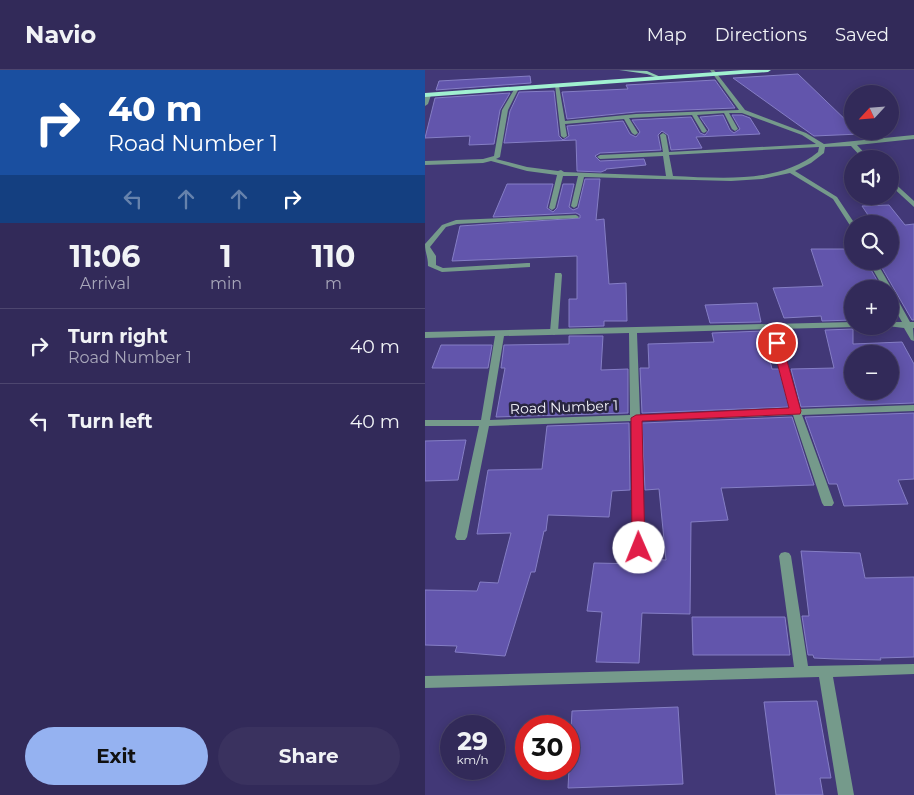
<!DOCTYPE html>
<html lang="en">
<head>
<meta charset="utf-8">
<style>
	body { margin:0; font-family:Montserrat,sans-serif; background:#3a325f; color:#f1f3f6; height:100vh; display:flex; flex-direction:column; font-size:19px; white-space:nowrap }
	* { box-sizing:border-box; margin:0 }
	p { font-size:16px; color:#a8a7ba }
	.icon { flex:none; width:28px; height:28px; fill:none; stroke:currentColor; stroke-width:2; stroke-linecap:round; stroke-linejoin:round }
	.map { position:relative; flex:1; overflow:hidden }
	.details { display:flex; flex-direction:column; background:#322a59; width:425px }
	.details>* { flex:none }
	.guide { background:#1a4fa0; color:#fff; overflow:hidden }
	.needle { width:32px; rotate:244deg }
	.fabs { position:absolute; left:419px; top:15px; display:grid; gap:10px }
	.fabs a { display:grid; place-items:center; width:55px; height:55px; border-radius:50%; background:#322a59; box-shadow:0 2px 12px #0003,0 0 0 1px #4d466f; font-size:25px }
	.speed { position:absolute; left:15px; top:645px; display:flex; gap:10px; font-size:25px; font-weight:700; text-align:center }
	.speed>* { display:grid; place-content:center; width:65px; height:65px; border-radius:50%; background:#322a59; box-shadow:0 2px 12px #0003,0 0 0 1px #4d466f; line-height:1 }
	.speed small { font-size:12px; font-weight:400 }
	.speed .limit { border:8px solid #d22; background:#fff; color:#111 }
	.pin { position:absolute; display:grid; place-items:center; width:42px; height:42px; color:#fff; margin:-21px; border:2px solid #fff; border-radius:50%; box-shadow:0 1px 5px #0007 }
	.me { position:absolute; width:55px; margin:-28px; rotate:359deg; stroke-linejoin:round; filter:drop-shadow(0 0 4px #0008) }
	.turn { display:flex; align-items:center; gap:18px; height:105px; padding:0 25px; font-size:22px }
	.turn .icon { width:65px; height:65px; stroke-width:2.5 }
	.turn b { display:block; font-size:35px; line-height:42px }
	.lanes { display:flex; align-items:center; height:48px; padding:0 25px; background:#0003; justify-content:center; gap:25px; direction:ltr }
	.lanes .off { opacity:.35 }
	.eta { display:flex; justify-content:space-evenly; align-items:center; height:85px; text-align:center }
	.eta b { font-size:30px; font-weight:700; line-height:35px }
	.action { display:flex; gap:10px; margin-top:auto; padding:10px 25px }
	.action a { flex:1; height:58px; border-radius:30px; background:#95b2f1; color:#111; font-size:20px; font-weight:700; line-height:58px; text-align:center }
	.action a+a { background:#3a325f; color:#f1f3f6 }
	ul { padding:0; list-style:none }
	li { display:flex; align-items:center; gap:15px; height:75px; padding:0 25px; border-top:1px solid #4d466f }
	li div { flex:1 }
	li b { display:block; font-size:19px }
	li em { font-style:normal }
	header { display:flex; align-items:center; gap:30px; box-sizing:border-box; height:70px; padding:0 25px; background:#322a59; border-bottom:1px solid #4d466f }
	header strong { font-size:24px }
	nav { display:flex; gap:28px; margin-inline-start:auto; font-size:18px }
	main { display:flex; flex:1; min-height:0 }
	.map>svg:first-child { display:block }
	.building { fill:#6255ac; stroke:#857ec5; fill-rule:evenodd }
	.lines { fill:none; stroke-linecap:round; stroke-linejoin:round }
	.lane { fill:#759a8b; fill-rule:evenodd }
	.street { fill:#759a8b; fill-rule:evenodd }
	.secondary { fill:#8ecbb2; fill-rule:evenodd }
	.primary { fill:#a1f0d1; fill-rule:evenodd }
	.route { fill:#e11d48; stroke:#92132f }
	.labels { text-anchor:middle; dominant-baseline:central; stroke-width:5; stroke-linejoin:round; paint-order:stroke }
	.street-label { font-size:14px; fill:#f3f3fb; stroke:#292642 }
</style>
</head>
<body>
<header>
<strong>Navio</strong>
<nav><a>Map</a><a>Directions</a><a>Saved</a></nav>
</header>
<main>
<section class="details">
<div class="guide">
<div class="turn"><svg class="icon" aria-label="right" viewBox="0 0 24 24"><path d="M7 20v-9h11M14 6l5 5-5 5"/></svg><div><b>40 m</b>Road Number 1</div></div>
<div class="lanes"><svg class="icon off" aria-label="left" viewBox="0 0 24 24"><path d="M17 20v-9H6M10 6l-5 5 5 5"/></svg><svg class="icon off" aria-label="ahead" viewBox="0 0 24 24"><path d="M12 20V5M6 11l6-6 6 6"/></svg><svg class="icon off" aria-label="ahead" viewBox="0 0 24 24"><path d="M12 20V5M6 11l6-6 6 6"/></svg><svg class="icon" aria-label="right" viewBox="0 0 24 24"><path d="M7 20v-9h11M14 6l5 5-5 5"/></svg></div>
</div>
<div class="eta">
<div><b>11:06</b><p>Arrival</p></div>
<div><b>1</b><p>min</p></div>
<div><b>110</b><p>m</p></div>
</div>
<ul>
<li><svg class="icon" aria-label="right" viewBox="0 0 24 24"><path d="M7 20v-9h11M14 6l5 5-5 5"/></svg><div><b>Turn right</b><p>Road Number 1</p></div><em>40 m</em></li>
<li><svg class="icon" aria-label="left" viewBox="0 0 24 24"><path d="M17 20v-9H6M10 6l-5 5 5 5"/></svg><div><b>Turn left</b></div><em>40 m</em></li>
</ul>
<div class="action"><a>Exit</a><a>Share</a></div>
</section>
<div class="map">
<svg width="489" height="725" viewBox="0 0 489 725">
	<rect width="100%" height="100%" fill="#423877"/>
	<path class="building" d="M373,4L428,57V61H432L435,64L389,66L308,8Z
		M105,6L106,13L11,20L14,11Z
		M290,10L310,38L211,42L142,49L137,22L203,19L201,15Z
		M129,21L134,66L138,70L144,66L142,56L198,51L205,64L211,67L215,62L207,50L266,47L275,63L280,65L284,60L275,47L298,45L305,60L309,63L315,59L307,45H317L325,48L335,64L271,67L277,78L246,80L243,65L237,61L233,65L236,80L175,83L170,86L175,91L219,89L221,95L181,99V100L176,102L152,101L151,70L79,73L85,41L94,22Z
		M85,23L75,40L69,74L44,75L45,66L0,68L10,28Z
		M160,109H175L171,150L179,149L184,214L201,213L202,251H179V256L144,257V229H152V186L27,191L35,156L155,148V145L151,143L68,147L82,114H128L122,138L128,142L132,138L138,114H149L144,137L148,140L153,138Z
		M464,135L480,155L489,154V250H487L453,191H465V154H449L437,136Z
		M386,179H428V191H441L457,219H428V250L397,251L396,246L359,248L348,218L398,216Z
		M332,233L336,252L285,253L280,235Z
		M428,259V274L477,272L489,294V333L376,337L366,299L409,298L400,260ZM428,284H465V321H428Z
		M338,261L347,299H354L364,337L217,343L215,298H224L223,274L289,272L287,263Z
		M144,266H178L176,300L203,299V343L71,347L80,298H76L79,275L144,274Z
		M16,275H67L63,298H7Z
		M489,343V409L473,410L483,434L419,436L412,414H404L380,347Z
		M367,347L389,415L296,418L303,450L266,452L265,544L217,543L214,593L171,592L177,542L162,541L169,493L218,494L219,489L241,490L234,419L220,420L217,353Z
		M204,353L205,420L187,421L184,447L123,445L121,461H119L110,502H106L80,586L30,582L32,576L0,575V520L52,521L55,512L73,513L86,463L52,464L63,400L117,399L122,356Z
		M41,370L33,410L0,411V371Z
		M376,481L435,483L440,508L489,507V587L455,588L456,590L410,589L389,588L388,585H383L377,546H384Z
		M267,547H360L365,585H268Z
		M392,631L406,708H395L398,725H351L339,632Z
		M253,637L258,714L143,718L147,641Z"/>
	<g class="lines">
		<path class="lane" d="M151,145L154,147L153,148L32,154L21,157L5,177L11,186V195L18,198L102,193H105V197L17,202L3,196C3,186 0,183 0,174L17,155L31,150Z
			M130,203H136L137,205L133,262L129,265L125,262Z"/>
		<path class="street" d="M285,0H289L320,40L381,63L399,74L489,65V69L432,75L445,89H438L426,76L400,77L399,83L386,93L370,101L412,127L430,154H428V158L426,157L408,129L365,103L337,109L306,111L159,107L152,136L149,138L146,136L153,106H138L130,138L127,140L124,138L132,105L102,101L66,91L58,93L0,95V91L58,89L69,86L77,40L90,18L92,17L94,18L83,40L75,87L71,89L102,97L133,101L136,100L139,102L241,106L238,86L175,89L172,87L175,85L238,82L235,65L238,63L241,65L244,82L391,74L377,65L317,43H304L313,59L310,61L307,59L299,43L272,45L282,61L279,63L277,62L267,45L204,48L213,63L210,65L207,63L199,49L140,54L142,66L139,68L136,66L130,15L134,16L140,51L211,44L314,40ZM394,77L393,82C354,114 296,108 248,106L244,85Z
			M3,23L6,25L3,34L0,36V26Z
			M465,109L489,131V137L465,115Z
			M443,191H451L467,219L466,221L469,223L485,252H489V258H488L489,271L486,270L479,258L462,256H465V252H477L465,231V219H459Z
			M428,252V256L431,257L353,259L375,339L489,335V341L377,345L409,433L407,436H399L397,433L368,345L215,351L220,478L218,481H210L208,478L206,351L64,356L42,467L40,470H32L30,467L54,356H0V350H56L70,266L0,268V262ZM345,259L366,339L215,345L212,263ZM204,263L205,345L65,350L79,266Z
			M360,482L364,483L366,486L383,596L489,594V604L408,607L429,725H413L394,607L0,618V606L369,597L354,486L356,483Z"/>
		<path class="secondary" d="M194,0L222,1L238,8L236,9L222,4Z"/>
		<path class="primary" d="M319,0H346L343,2L0,27V23Z"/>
	</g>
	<path class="route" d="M352,270L357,273L376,341L375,344L217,351L220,478L218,481H209L207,478L206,348L211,345L364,338L347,273Z"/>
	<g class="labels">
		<g class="street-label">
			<text transform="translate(139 337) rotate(-2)">Road Number 1</text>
		</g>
	</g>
</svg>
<div class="fabs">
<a><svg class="needle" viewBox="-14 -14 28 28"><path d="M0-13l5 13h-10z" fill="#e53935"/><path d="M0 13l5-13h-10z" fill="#a8a7ba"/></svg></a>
<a><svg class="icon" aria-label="sound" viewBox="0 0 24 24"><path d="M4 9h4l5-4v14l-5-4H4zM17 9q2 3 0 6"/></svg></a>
<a><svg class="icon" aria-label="search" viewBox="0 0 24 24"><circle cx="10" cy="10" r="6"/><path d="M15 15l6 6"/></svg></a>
<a>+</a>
<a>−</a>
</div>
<div class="speed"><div>29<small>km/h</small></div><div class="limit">30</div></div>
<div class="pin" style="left:352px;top:273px;background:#d93025"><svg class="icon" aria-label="arrive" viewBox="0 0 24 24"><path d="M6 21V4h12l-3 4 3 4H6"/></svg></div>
<svg class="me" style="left:214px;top:478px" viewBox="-20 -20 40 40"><circle r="19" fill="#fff"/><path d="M0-13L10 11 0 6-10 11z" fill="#e11d48"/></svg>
</div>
</main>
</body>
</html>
